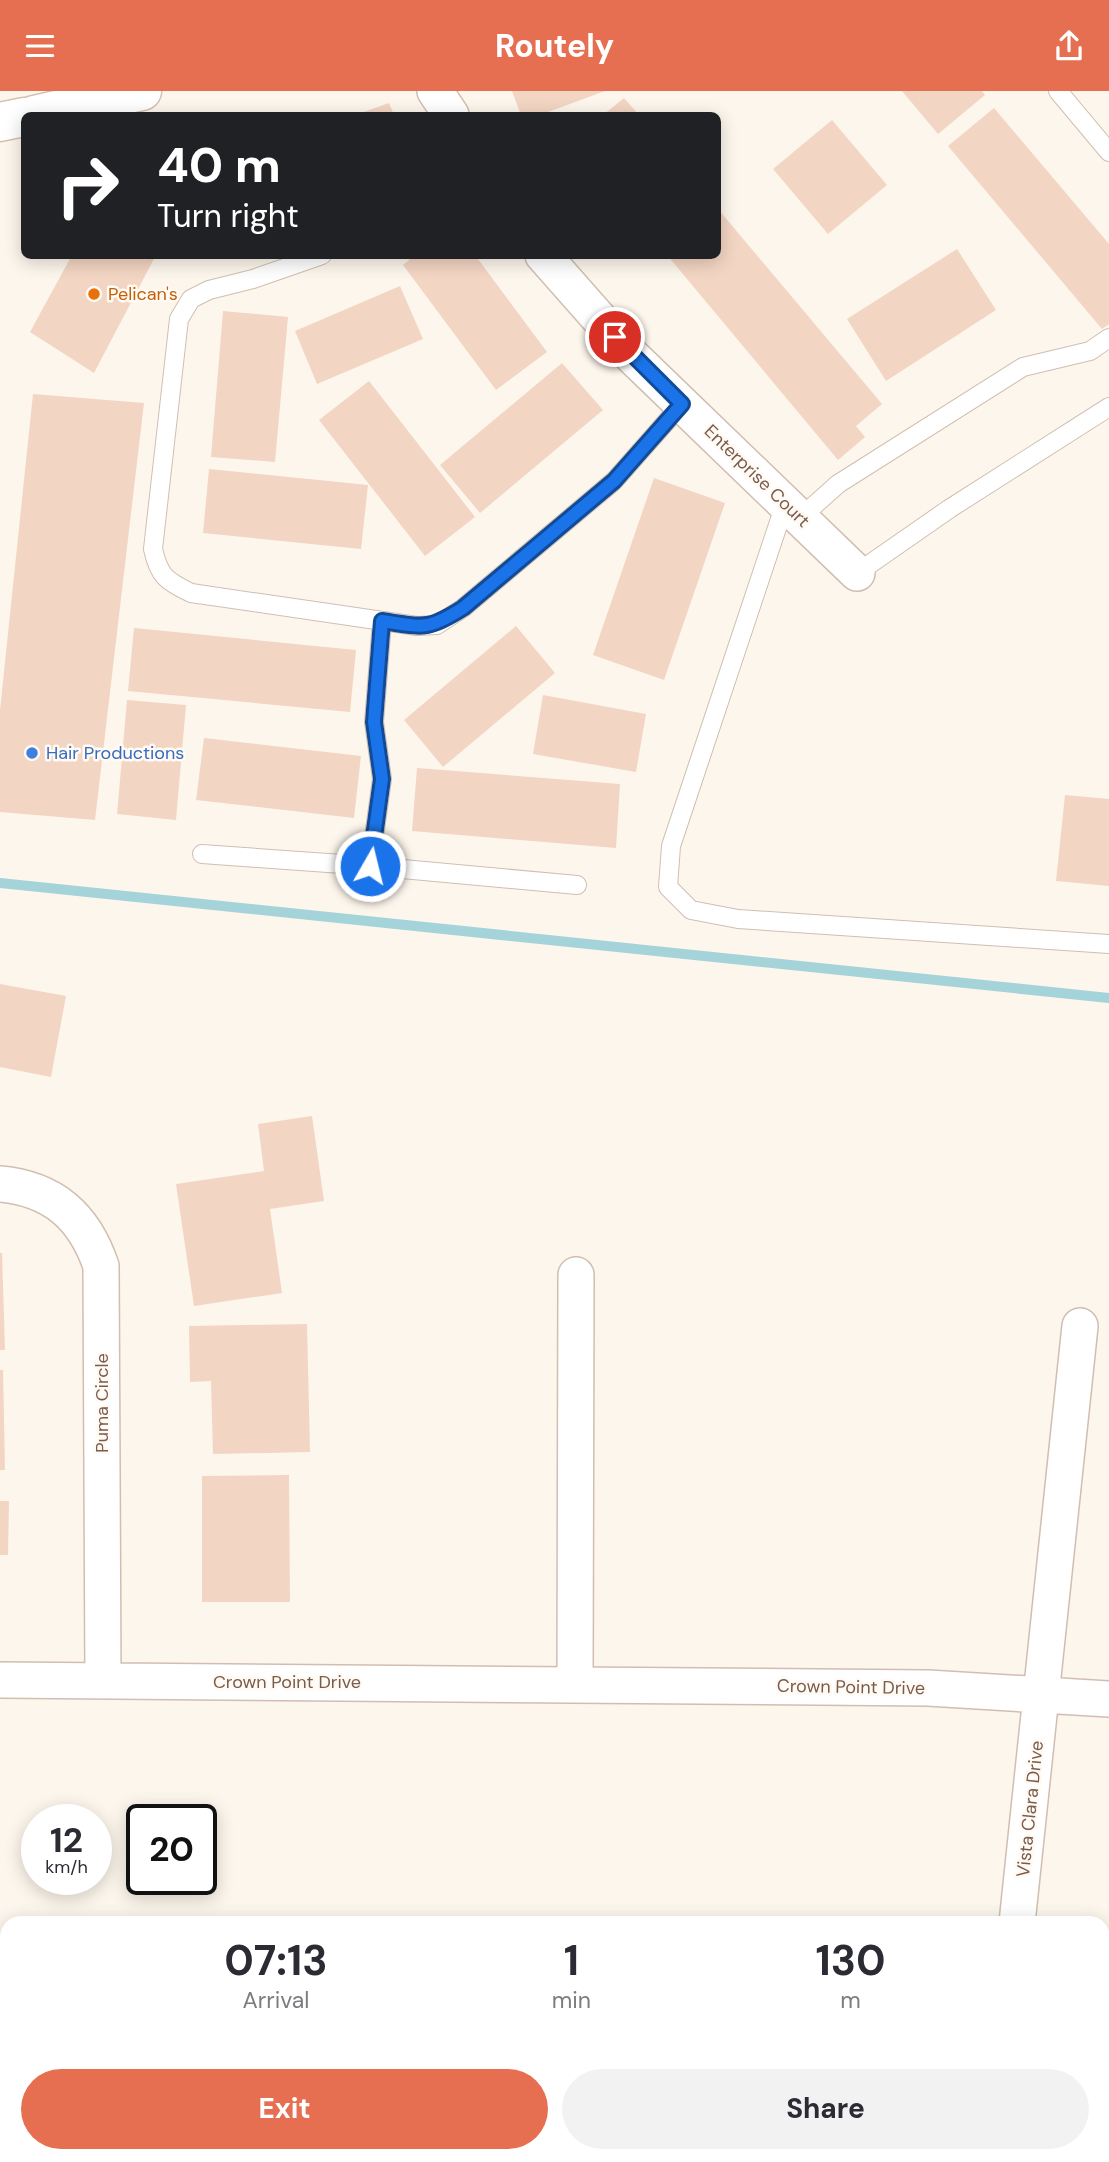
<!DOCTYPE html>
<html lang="en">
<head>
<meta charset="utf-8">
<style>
	body { margin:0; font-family:"DM Sans",sans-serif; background:#f2f2f3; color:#2b2b33; height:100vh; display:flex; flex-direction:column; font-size:26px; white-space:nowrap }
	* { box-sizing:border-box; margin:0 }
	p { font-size:23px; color:#7c7c81 }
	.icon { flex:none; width:38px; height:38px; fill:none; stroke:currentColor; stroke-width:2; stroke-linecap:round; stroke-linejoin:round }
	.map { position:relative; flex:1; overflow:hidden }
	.sheet { position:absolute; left:0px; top:1825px; width:1110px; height:247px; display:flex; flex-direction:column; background:#fff; border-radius:21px 21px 0 0; box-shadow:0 4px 18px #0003 }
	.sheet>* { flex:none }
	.guide { position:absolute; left:21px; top:21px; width:700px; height:147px; border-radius:10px; box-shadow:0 4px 18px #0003; background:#202124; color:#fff; overflow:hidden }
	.speed { position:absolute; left:21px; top:1713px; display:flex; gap:14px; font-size:35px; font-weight:700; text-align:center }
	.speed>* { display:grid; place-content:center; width:91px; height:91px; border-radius:50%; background:#fff; box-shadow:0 4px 18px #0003; line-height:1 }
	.speed small { font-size:18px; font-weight:400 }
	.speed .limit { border:4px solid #111; border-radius:10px; background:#fff; color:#111 }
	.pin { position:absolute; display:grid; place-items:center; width:60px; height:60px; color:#fff; margin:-30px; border:4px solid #fff; border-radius:50%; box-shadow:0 2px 7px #0007 }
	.me { position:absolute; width:77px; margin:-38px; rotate:8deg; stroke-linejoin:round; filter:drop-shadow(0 0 5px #0008) }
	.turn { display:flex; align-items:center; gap:24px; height:147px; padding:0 21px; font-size:32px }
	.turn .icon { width:91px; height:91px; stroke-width:2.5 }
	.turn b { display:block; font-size:49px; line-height:60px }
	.eta { display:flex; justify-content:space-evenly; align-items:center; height:119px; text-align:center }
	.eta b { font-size:42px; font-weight:700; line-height:49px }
	.cta { display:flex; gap:14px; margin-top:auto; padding:14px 21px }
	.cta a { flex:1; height:80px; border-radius:42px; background:#e76f51; color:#fff; font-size:28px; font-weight:700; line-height:80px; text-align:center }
	.cta a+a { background:#f2f2f3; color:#2b2b33 }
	header { display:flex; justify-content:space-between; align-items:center; height:91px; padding:0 21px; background:#e76f51; color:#fff; font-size:32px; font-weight:700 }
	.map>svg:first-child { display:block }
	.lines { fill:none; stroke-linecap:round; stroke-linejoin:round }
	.stream { stroke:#a5d3da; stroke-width:10 }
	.building { fill:#f3d5c3 }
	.lane-casing { stroke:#d1beb0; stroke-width:20 }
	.street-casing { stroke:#d1beb0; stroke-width:38 }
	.secondary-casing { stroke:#d6c0b0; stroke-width:41 }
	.lane { stroke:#fff; stroke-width:18 }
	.street { stroke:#fff; stroke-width:35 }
	.secondary { stroke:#fff; stroke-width:38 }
	.route-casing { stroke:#114b97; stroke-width:18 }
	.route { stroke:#1a73e8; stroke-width:12 }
	.food-dot { fill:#e8710a; stroke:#fffaf3; stroke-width:2.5 }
	.shop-dot { fill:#3f7fe0; stroke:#fffaf3; stroke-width:2.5 }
	.labels { text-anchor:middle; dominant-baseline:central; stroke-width:5; stroke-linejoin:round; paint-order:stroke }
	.food-label { font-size:18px; fill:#c56008; stroke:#fffaf3; text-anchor:start }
	.street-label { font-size:18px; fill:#7a5c4d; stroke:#fffaf3 }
	.shop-label { font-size:18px; fill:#366cbe; stroke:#fffaf3; text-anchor:start }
</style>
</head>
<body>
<header><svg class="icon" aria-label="menu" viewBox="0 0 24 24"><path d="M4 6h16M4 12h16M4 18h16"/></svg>Routely<svg class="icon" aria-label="share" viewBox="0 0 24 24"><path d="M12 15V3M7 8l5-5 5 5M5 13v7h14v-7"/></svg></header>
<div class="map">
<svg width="1109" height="2071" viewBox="0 0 1109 2071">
	<rect width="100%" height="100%" fill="#fdf6ec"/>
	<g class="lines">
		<path class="stream" d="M0,792L1109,907"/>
	</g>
	<path class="building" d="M512,0H605L540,24H521Z
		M902,0H982L985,4L938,43Z
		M624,7L639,24H603Z
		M389,12L394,24H355Z
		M994,17L1109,153V233L1102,238L948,55Z
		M832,29L887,94L828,143L773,78Z
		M718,118L882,313L856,335L865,346L838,369L667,164H718Z
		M957,158L996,219L886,290L847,228Z
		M72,164H156L94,282L30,241Z
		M415,164H475L547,261L496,299L403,174Z
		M400,195L423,248L317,293L295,240Z
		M223,220L288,226L275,371L211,366Z
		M562,272L603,319L480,422L440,374Z
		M369,290L475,426L425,465L319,329Z
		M33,303L144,312L95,729L0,721V619Z
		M209,378L368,394L361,458L203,442Z
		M654,387L725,412L664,589L593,564Z
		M516,535L555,582L443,676L404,629Z
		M134,537L356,559L350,621L128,600Z
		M543,604L646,623L636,681L533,663Z
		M127,609L186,614L176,729L117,723Z
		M204,647L361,665L354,727L196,709Z
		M417,677L620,693L616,757L412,740Z
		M1065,704L1109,708V795L1056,790Z
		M0,893L66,905L51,986L0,976Z
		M312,1025L324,1110L270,1118L282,1202L194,1215L176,1093L264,1080L258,1033Z
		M0,1162H2L5,1259H0Z
		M307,1233L310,1361L213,1363L211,1290L190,1291L189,1235Z
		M0,1279H3L5,1379H0Z
		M289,1384L290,1511H202V1385Z
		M0,1410H9L8,1464H0Z"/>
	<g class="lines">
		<defs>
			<path id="lane" d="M1058,0L1109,61
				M322,164L253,188L209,199L191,208L179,228L153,458C159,485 166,490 191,502L417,535L437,534L463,517L614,390L682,313
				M785,413L671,755L668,796L691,819L738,828L1109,853
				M800,427L838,393L1023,276L1090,260L1109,247
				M857,482L949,418L1109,316
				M382,530L374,631L382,688L370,775L577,794
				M202,763L370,775"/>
			<path id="street" d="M435,0L451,24
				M543,164L633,266L857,482
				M0,1093C53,1098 84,1125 101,1175L103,1590
				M0,1589L928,1597L1109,1608
				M575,1594L576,1184
				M1017,1832L1080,1235
				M1102,1931L1109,1932
				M541,2071L548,2065
				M992,2071V2065"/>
			<path id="secondary" d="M34,24L142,0
				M0,31L24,26"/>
		</defs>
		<use href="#lane" class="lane-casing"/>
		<use href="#street" class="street-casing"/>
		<use href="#secondary" class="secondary-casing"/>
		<use href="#lane" class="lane"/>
		<use href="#street" class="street"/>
		<use href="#secondary" class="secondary"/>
	</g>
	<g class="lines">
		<defs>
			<path id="route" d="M370,775L382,688L374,631L382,530C423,536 427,540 463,517L614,390L682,313L615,246"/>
		</defs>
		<use href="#route" class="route-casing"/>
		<use href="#route" class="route"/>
	</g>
	<circle class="food-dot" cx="94" cy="203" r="7"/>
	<circle class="shop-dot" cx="32" cy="662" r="7"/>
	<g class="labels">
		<g class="food-label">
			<text x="108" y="203">Pelican's</text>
		</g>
		<g class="street-label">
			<text transform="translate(757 385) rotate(44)">Enterprise Court</text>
			<text transform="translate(102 1312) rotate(-90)">Puma Circle</text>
			<text x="287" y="1591">Crown Point Drive</text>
			<text transform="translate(851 1596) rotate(1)">Crown Point Drive</text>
			<text transform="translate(1030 1718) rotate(-84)">Vista Clara Drive</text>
		</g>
		<g class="shop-label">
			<text x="46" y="662">Hair Productions</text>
		</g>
	</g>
</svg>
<div class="speed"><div>12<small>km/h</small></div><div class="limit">20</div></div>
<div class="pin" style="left:615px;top:246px;background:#d93025"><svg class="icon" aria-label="arrive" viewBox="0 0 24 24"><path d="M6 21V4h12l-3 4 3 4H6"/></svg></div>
<svg class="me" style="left:370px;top:775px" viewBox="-20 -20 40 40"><circle r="17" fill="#1a73e8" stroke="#fff" stroke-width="3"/><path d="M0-11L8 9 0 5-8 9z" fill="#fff"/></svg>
<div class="guide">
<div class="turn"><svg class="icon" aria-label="right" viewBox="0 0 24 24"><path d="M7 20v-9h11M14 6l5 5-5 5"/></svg><div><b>40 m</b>Turn right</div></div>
</div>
<section class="sheet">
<div class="eta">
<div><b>07:13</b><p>Arrival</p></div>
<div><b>1</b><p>min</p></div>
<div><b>130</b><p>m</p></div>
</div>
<div class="cta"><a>Exit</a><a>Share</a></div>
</section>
</div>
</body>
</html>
